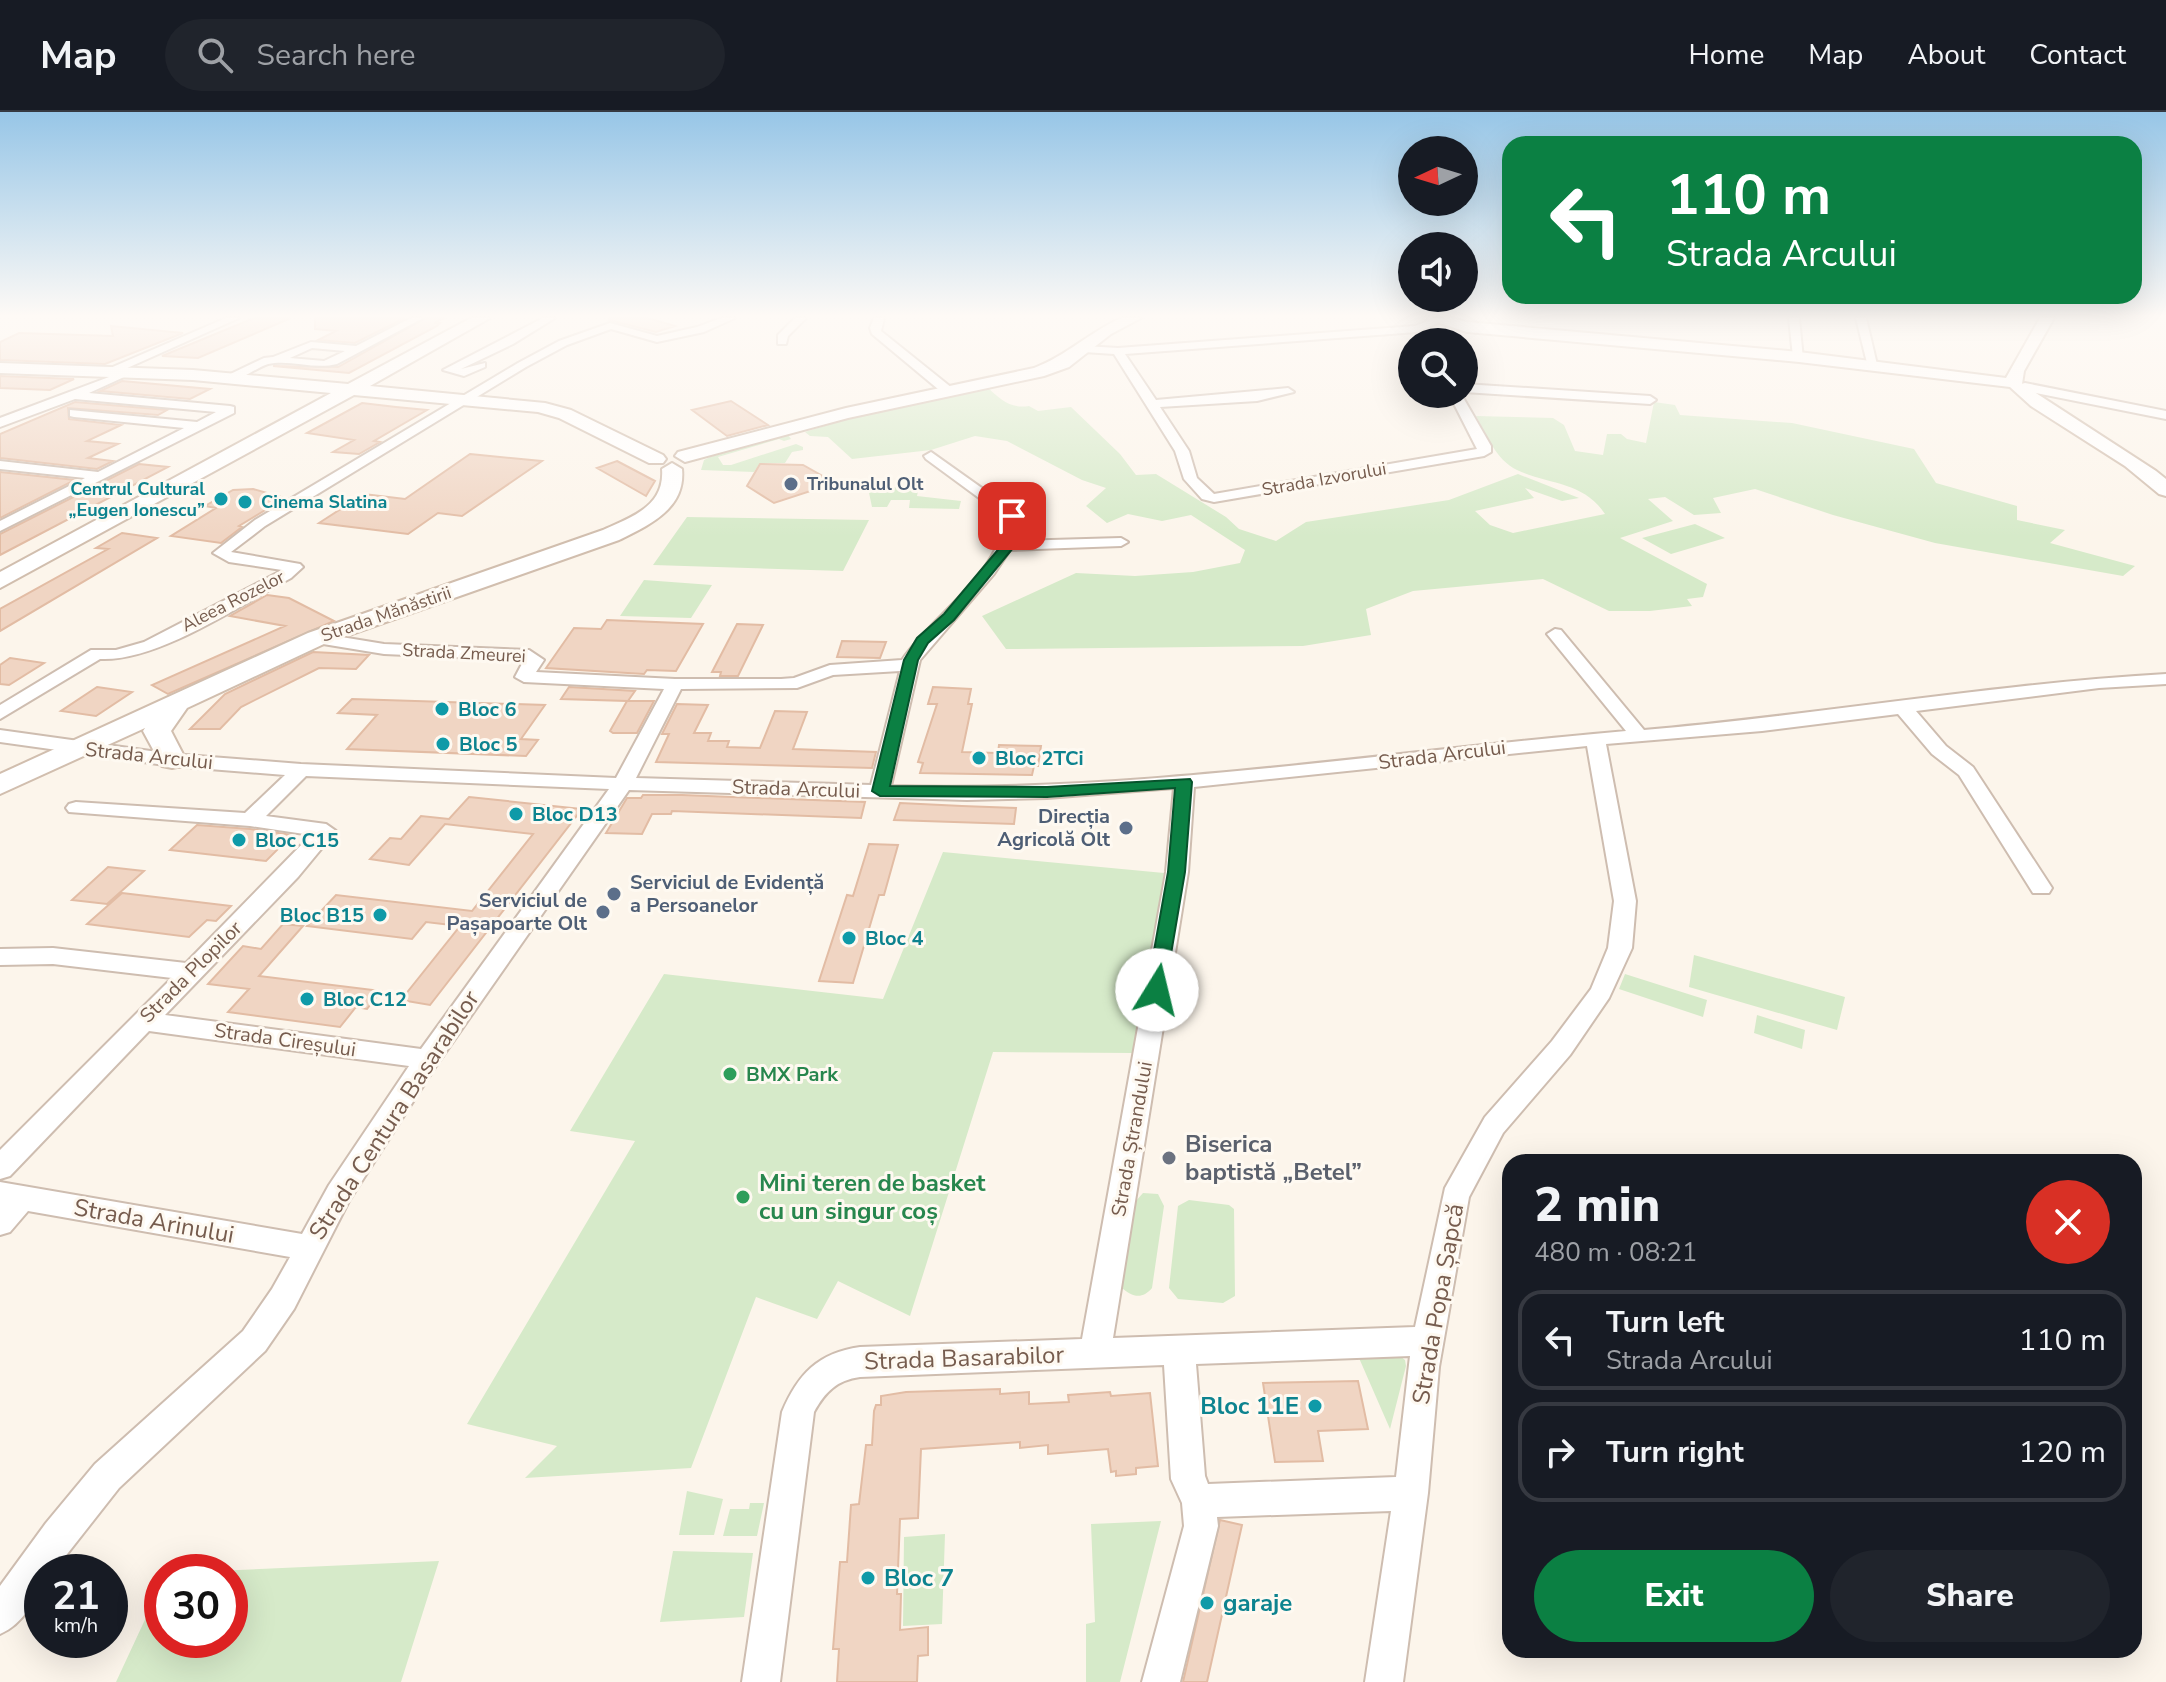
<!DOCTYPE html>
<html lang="en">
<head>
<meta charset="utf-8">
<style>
	body { margin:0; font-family:"Nunito Sans",sans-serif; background:#20242c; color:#f1f3f6; height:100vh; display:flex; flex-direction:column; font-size:30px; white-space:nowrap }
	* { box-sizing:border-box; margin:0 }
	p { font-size:26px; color:#9ea1a6 }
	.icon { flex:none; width:44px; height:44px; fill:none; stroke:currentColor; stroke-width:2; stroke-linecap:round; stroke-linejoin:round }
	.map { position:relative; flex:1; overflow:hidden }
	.drawer { position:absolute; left:1502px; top:1042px; width:640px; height:504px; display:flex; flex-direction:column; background:#171b24; border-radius:24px; box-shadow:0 8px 32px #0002 }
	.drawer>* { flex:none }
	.banner { position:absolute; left:1502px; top:24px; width:640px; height:168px; border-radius:24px; box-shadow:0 8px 32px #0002; background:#0b8043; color:#fff; overflow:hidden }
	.needle { width:52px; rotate:266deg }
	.tools { position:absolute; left:1398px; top:24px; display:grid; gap:16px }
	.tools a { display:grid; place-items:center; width:80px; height:80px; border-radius:50%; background:#171b24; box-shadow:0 8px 32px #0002; font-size:40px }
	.speed { position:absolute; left:24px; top:1442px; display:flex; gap:16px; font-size:40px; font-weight:700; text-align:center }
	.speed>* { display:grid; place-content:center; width:104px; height:104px; border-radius:50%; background:#171b24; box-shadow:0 8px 32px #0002; line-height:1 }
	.speed small { font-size:20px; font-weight:400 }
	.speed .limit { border:12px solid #d22; background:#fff; color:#111 }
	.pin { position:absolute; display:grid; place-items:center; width:68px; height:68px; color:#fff; margin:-34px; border-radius:16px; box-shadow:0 4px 12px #0006 }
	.me { position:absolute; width:88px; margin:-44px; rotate:9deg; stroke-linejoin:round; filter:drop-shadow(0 0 6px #0008) }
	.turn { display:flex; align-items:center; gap:28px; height:168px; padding:0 32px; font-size:36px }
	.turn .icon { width:104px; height:104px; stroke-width:2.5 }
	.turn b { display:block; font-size:56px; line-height:68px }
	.round { display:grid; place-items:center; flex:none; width:84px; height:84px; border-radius:42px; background:#20242c }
	.head { display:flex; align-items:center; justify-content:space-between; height:136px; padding:0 32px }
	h1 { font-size:48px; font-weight:800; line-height:60px }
	.cta { display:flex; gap:16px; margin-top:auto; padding:16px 32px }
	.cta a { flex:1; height:92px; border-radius:48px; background:#0b8043; color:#fff; font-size:32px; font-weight:800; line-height:92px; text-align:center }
	.cta a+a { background:#20242c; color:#f1f3f6 }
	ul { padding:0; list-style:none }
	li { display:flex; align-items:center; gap:24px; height:100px; margin:0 16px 12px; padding:0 16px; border:4px solid #363941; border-radius:24px }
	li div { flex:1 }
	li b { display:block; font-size:30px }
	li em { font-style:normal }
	header { display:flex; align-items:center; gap:48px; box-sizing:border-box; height:112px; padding:0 40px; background:#171b24; border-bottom:2px solid #363941 }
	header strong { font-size:38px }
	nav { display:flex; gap:44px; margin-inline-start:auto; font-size:28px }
	.search { width:560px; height:72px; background:#20242c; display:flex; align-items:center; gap:20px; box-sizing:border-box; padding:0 28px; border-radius:44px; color:#9ea1a6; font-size:30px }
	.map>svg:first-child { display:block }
	.green { fill:#d6eac9 }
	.building { fill:#f0d5c3; stroke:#e2bca4; stroke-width:2 }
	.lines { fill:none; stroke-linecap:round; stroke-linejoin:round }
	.street-casing { stroke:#cebdb0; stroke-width:4 }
	.secondary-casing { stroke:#d1beae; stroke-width:4 }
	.street { fill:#fff; fill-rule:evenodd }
	.secondary { fill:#fff; fill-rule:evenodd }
	.route { fill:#0b8043; stroke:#07532c; stroke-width:2 }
	.service-dot { fill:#5c6f8a; stroke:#fef9f1; stroke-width:3 }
	.culture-dot { fill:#0f9aa8; stroke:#fef9f1; stroke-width:3 }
	.leisure-dot { fill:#2e9e5b; stroke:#fef9f1; stroke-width:3 }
	.worship-dot { fill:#6b7280; stroke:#fef9f1; stroke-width:3 }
	.labels { text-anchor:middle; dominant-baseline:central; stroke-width:6; stroke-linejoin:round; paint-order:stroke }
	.far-street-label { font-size:18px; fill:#765c4e; stroke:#fef9f1 }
	.far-service-label { font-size:18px; font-weight:bold; fill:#4e5e75; stroke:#fef9f1; text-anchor:start }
	.far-culture-label { font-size:18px; font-weight:bold; fill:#0d838f; stroke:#fef9f1; text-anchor:end }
	.culture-label { font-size:20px; font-weight:bold; fill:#0d838f; stroke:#fef9f1; text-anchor:start }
	.street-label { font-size:20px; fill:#765c4e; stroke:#fef9f1 }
	.service-label { font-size:20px; font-weight:bold; fill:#4e5e75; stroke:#fef9f1; text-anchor:end }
	.leisure-label { font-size:20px; font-weight:bold; fill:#27864d; stroke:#fef9f1; text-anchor:start }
	.near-street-label { font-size:24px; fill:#765c4e; stroke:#fef9f1 }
	.near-worship-label { font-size:24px; font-weight:bold; fill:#5b616d; stroke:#fef9f1; text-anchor:start }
	.near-leisure-label { font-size:24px; font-weight:bold; fill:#27864d; stroke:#fef9f1; text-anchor:start }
	.near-culture-label { font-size:24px; font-weight:bold; fill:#0d838f; stroke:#fef9f1; text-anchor:start }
</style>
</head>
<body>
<header>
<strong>Map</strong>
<div class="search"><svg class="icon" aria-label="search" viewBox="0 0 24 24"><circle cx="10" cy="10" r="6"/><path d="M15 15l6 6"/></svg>Search here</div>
<nav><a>Home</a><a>Map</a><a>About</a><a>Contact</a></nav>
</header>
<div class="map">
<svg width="2166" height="1570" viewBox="0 0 2166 1570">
	<rect width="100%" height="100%" fill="#fcf5eb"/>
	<path class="green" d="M987,275C1000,287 1010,297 1029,294L1038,299L1071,295L1120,342L1136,363L1156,362L1226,405L1239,417L1276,429L1306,410L1449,388L1518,362L1579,386L1562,389L1525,376L1534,386L1475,399L1490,413L1513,421L1605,402C1583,369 1549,373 1517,358C1496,348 1486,322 1476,304L1553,306L1564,313L1575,339L1603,343L1607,322H1621L1627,327L1646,331L1654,290L1675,293L1680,303L1792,311L1914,337L1936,371L2017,394V408L2065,418L2050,431L2135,454L2123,464L1935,431L1833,403L1755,377L1713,386L1721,401L1694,403L1665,385L1648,387L1673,409L1620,426L1707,472L1703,485L1687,487L1692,494L1650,499H1609L1543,467L1413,479L1366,497L1371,523L1303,534L1006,537L982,504L1076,461L1135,464L1193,460L1240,451L1245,438L1191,403L1162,409L1128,402L1107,411L1086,394L1106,376L1082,368L1007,329L975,324L931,338L852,347L828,325L810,324L805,320L853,305Z
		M788,323L791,327L784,329L779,327L718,345L723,353H731L796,332L803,335V338L792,340L785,351H760L754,360L701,358L704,348L710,345Z
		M919,374L917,384L961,389L959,397L909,396L910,388H891L887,395H872L868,376Z
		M687,405L869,408L843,459L653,453Z
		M1695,412L1725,426L1671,442L1642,426Z
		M644,468L712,473L691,506L620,504Z
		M943,740L1164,761L1134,941L993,940L910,1204L838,1169L817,1207L756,1185L691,1356L525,1366L557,1334L467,1312L635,1029L570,1019L664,862L883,887Z
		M1694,843L1845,885L1837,918L1689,875Z
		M1625,862L1707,888L1703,905L1619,877Z
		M1757,903L1805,918L1802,937L1754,921Z
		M1143,1081L1158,1082L1164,1094L1152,1176C1142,1188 1132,1185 1121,1175L1135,1090Z
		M1189,1088L1229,1093L1234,1097L1235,1184L1223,1191L1178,1187L1169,1176L1178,1094Z
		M1400,1244L1405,1248L1406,1254L1390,1317L1359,1246Z
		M687,1379L723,1387L714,1423H679Z
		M750,1391H764L757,1424H723L730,1397H749Z
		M1161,1409L1120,1570H1086V1512L1095,1510L1091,1412Z
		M945,1422L942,1512L903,1514L904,1425Z
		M673,1439L753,1441L744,1505L660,1510Z
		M439,1449L401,1570H116L162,1471V1528H230V1460H192Z"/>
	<path class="building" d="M254,206H291L198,246L162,244Z
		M315,206H405L355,231L318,228L336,219L315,217Z
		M426,206H444L434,211H440L437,214L349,261L273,254L338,255Z
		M609,206H648L675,214L656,220L609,208Z
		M111,214L183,221L105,252L0,248V230L19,221L113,224Z
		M0,264L74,267L50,278L0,276Z
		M122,269L210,277L190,287L100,279Z
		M731,289L768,313L727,324L692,298Z
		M75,290L167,298L158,303L68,296L69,307L121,313L87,329L118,332L88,346L113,349L97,357L0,346V322Z
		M362,291L396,295L427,298L374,329L380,330L359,342L333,340L354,328L307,321Z
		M470,342L542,349L462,404L438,401L408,422L319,411L364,382L405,387Z
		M617,349L655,369L646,384L597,356Z
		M139,352L168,355L0,443V422Z
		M760,352L803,353L835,371L774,391L747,374Z
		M0,360L75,368L0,406Z
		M253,377L285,386L239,414L242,415L221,431L171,424L216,396L205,394L233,378Z
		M122,421L157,426L0,519V497L108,437L96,436Z
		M267,483L289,486L334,509L168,582L152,573L285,514L230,504Z
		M607,508L703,512L676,559L647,558L644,562L546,556L574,516L601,517Z
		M737,512L763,513L738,564H720L721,560H712Z
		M842,529L886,530L880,546L837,545Z
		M313,540L369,543L356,557L319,556L241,595L220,617H190L225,582Z
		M10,546L44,551L9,573L0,572V553Z
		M97,575L132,580L96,604L61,599Z
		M569,575L635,579L628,589H654L637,621H613L610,619L627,589L561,587Z
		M933,575L971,577L968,592H972L962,640L998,641L999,633L1041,634L1038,654H1034L1032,663L920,661L923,651L918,650L937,592H928Z
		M352,587L545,593L521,627L538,628L526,644L347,637L377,603L338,601Z
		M677,592L708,593L694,621H711L708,629H729L727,635L760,636L775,599L807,600L793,637L876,640L872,656L656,650L669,622H662Z
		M643,683H682L865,690L861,706L672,699L671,702H652L642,722L606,721L627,686H641Z
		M469,685L582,697L430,893L401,888L460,814L426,810L412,827L307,814L336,783L472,799L533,722L445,712L409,753L370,747L390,726L401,727L421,704L449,707Z
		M900,691L962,694L1016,696L1014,712L894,708Z
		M197,713L250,717L292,723L266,749L170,738Z
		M869,732L898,733L884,783H879L853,871L819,869L847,783L853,784Z
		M108,755L144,759L107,792L72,788Z
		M122,781L231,794L216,809L207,808L189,825L87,812Z
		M283,812L303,814L259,864L381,879L367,897L356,895L340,915L228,900L249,877L208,872L243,834L261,837Z
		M1358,1269L1368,1317L1318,1319L1323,1349L1275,1350L1263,1271Z
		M1000,1277V1282L1029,1280V1292L1069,1290L1068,1283L1110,1280L1111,1284L1150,1281L1158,1354L1136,1356V1362L1116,1364V1359L1111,1360L1108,1337L1048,1342V1333L1020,1336V1330L921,1337L918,1406L900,1407L897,1482H901L900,1518L928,1515V1543L918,1544L917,1570H837L839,1537H833L840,1450H847L851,1393L859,1392L866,1333H872L874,1299L876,1293H881V1284L906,1280Z
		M1220,1408L1242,1413L1207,1570H1183Z"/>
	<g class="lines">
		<defs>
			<path id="street" d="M226,206H239L125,257L135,260L89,281L230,294L234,295V301L0,419V409L85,366L0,357V349L98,360L184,316L74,305L70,304V298L197,310L216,300L75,287L0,315V306L109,265L122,259L112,262L106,259L108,257Z
				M411,206H423L337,252C314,258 290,247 268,252C254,256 235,275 222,266L264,246L273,245L311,230L356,234ZM312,236L345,239L324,249L290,246Z
				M543,206H555L513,232L461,257L485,251V255L464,264L443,258Z
				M721,206H735L704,220L657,230L611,217L567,233L526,255L265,414L231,440L300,452L303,455L291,466C240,493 157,550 100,547L0,607V593L91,538H116L144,530L279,460L282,458L229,450L213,441L255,408L518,251L559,229L610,211L657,224L697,215Z
				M795,206H806L788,224L786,232H778V223Z
				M874,206H884L881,219L952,276V282H944L872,222L870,216Z
				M1435,206L1444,208L1417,220L1125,242L1156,288L1288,276L1294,280L1257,289L1160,295L1189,339L1197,366L1214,382L1477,337L1449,282H1461L1491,334V340L1484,344L1214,390L1202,387L1184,367L1175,339L1114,242L1084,240L1078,237L1084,234L1118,236L1415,214Z
				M1789,206H1799L1803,247L1793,245Z
				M1856,206H1866L1878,257L1868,255Z
				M2025,271L2166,299V307L2021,278V272Z
				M1464,272L1650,284L1656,288L1650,292L1464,280Z
				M931,340L1017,401L1018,421L1014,429L1121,426L1128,430L1121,434L1010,438L994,462L920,548L891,674C1137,681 1382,640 1626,619L1547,522L1555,517L1561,518L1644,618C1819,603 1991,572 2166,562V572L2099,576L1916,599L1946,634L1973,655L2052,776L2049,781H2033L1959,663L1932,642L1898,602L1762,619L1606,632L1636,789L1632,836L1609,886L1570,943L1503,1021L1469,1085L1439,1255L1428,1381L1403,1570H1365L1391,1399L1217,1405L1218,1414L1180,1570H1142L1184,1414L1182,1391L1171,1367L1164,1253L860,1265C837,1268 825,1280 814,1300L780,1570H742L782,1300C798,1262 818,1241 860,1235L1082,1227L1166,760L1174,676L1047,686L967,688L629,678L436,954L349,1089L294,1197L265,1239L119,1376L53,1460H42C42,1483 22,1513 0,1522V1474L46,1411L95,1352L243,1219L272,1177L290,1145L28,1099L10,1120L0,1123V1070L302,1122L329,1073L409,954L149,919L10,1064L0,1067V1038L172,866L53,852L0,853V837L53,836L186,851L311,723L250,714L69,700L66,696L69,692L76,690L245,701L285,663L172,654L0,630V618L172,642L301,652L616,666L664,577L524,570L515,565L524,548L384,542L317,531L309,526L317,521L384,532L529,538L544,548L536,560L675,567H781L794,566L830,553L902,548C933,502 999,464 1005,405L926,347L924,344ZM900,559L871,673L636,666L681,577L797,576L833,563ZM1587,634L1614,789L1608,836L1591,877L1552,929L1485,1005L1445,1076L1415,1215L1113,1226L1188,760L1194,675ZM306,664L609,677L421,937L165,903L298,765L336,719L326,712L266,704ZM1410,1244L1396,1365L1208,1372L1205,1364L1196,1252Z"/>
			<path id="secondary" d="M471,206H490L370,274L545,291L571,298L663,343L666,347L663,351H649L559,306L538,300L354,283L0,476V460L331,281L193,268L0,261V251L193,258L348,272Z
				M1121,206H1141L1111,222L1069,255L1044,264L848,306L685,350L675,344L678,340L846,296L1034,256C1066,244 1090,220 1121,206Z
				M1425,206H1450L1467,210L1799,240L2006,266L2040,206H2054L2024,259L2022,272L2156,359L2166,367V384L2159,382L2125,354L2031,294L2010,275L1799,250L1467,220Z
				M672,351L682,357C686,397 649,413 619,428L326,531L187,596L171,619L186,648L182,654L172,656L162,654L143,619L145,616L0,682V662L308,521L603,418C632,405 665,394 662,357Z"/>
		</defs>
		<use href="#street" class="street-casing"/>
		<use href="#secondary" class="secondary-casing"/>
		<use href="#street" class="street"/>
		<use href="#secondary" class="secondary"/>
	</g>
	<linearGradient id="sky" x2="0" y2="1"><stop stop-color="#97c6e7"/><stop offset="0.48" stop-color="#fefaf6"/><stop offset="1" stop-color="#fefaf6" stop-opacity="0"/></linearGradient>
	<rect width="2166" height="425" fill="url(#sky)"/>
	<path class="route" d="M1012,401L1018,404L1013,436L954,508L928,531L918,548L890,674L1047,675L1190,667L1192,670L1185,760L1164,883H1150L1147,878L1168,760L1175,676L1047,685L880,684L872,679L904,548L917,526L944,502L1002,433L1006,404Z"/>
	<g class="service-dot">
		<circle cx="791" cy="372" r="8"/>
		<circle cx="1126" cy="716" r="8"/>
		<circle cx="614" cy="782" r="8"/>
		<circle cx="603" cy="800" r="8"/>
	</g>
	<g class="culture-dot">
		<circle cx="221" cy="387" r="8"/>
		<circle cx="245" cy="390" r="8"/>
		<circle cx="442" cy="597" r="8"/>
		<circle cx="443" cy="632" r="8"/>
		<circle cx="979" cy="646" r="8"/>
		<circle cx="516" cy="702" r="8"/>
		<circle cx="239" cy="728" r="8"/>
		<circle cx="380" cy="803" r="8"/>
		<circle cx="849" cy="826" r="8"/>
		<circle cx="307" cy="887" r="8"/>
		<circle cx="1315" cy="1294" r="8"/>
		<circle cx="868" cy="1466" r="8"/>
		<circle cx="1207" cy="1491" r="8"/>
	</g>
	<g class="leisure-dot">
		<circle cx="730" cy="962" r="8"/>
		<circle cx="743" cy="1085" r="8"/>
	</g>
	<circle class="worship-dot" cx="1169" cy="1046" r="8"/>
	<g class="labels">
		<g class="far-street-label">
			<text transform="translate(1324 367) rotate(-10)">Strada Izvorului</text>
			<text transform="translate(233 489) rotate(-27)">Aleea Rozelor</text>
			<text transform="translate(386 502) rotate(-19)">Strada Mănăstirii</text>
			<text transform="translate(464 541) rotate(3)">Strada Zmeurei</text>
		</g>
		<g class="far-service-label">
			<text x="807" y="372">Tribunalul Olt</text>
		</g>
		<g class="far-culture-label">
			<text x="205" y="377">Centrul Cultural<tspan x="205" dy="21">„Eugen Ionescu”</tspan></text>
			<text x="261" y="390" text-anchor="start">Cinema Slatina</text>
		</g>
		<g class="culture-label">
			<text x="458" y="597">Bloc 6</text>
			<text x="459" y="632">Bloc 5</text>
			<text x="995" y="646">Bloc 2TCi</text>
			<text x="532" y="702">Bloc D13</text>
			<text x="255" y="728">Bloc C15</text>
			<text x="364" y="803" text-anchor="end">Bloc B15</text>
			<text x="865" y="826">Bloc 4</text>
			<text x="323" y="887">Bloc C12</text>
		</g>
		<g class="street-label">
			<text transform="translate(1442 643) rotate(-7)">Strada Arcului</text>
			<text transform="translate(149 644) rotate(6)">Strada Arcului</text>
			<text transform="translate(796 677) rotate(2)">Strada Arcului</text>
			<text transform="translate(191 860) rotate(-45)">Strada Plopilor</text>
			<text transform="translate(285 928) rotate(8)">Strada Cireșului</text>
			<text transform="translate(1132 1027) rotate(-80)">Strada Ștrandului</text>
		</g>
		<g class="service-label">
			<text x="1110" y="704">Direcția<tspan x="1110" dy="23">Agricolă Olt</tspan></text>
			<text x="630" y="770" text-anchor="start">Serviciul de Evidență<tspan x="630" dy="23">a Persoanelor</tspan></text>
			<text x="587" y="788">Serviciul de<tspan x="587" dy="23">Pașapoarte Olt</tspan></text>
		</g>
		<g class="leisure-label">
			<text x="746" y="962">BMX Park</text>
		</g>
		<g class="near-street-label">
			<text transform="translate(394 1003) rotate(-57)">Strada Centura Basarabilor</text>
			<text transform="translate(154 1109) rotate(10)">Strada Arinului</text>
			<text transform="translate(1438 1192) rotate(-80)">Strada Popa Șapcă</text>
			<text transform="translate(964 1246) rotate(-2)">Strada Basarabilor</text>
		</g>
		<g class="near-worship-label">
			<text x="1185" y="1032">Biserica<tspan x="1185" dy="28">baptistă „Betel”</tspan></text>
		</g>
		<g class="near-leisure-label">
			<text x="759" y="1071">Mini teren de basket<tspan x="759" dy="28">cu un singur coș</tspan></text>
		</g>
		<g class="near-culture-label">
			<text x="1299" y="1294" text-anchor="end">Bloc 11E</text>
			<text x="884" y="1466">Bloc 7</text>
			<text x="1223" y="1491">garaje</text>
		</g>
	</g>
</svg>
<div class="tools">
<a><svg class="needle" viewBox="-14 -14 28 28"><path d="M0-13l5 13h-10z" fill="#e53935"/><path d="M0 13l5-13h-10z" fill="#9ea1a6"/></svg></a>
<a><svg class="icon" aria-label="sound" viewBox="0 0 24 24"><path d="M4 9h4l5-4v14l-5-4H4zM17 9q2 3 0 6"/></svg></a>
<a><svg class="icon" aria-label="search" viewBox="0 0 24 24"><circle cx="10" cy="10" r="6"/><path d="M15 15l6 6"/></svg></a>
</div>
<div class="speed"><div>21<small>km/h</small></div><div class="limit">30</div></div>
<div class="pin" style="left:1012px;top:404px;background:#d93025"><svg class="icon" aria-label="arrive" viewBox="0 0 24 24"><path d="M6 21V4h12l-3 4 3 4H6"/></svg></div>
<svg class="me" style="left:1157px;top:878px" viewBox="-20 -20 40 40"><circle r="19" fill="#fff"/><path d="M0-13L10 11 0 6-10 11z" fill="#0b8043"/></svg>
<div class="banner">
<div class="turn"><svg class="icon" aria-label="left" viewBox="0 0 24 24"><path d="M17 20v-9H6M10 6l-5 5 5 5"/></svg><div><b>110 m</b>Strada Arcului</div></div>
</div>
<section class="drawer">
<div class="head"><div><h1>2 min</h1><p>480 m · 08:21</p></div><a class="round" style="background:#d93025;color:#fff"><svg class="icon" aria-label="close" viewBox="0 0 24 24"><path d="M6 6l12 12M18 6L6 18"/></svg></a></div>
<ul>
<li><svg class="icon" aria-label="left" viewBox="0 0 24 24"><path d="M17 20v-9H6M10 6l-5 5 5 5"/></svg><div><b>Turn left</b><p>Strada Arcului</p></div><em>110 m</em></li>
<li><svg class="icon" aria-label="right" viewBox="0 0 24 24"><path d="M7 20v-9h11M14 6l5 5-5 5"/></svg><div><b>Turn right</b></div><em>120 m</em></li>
</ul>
<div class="cta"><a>Exit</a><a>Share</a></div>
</section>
</div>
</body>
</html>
